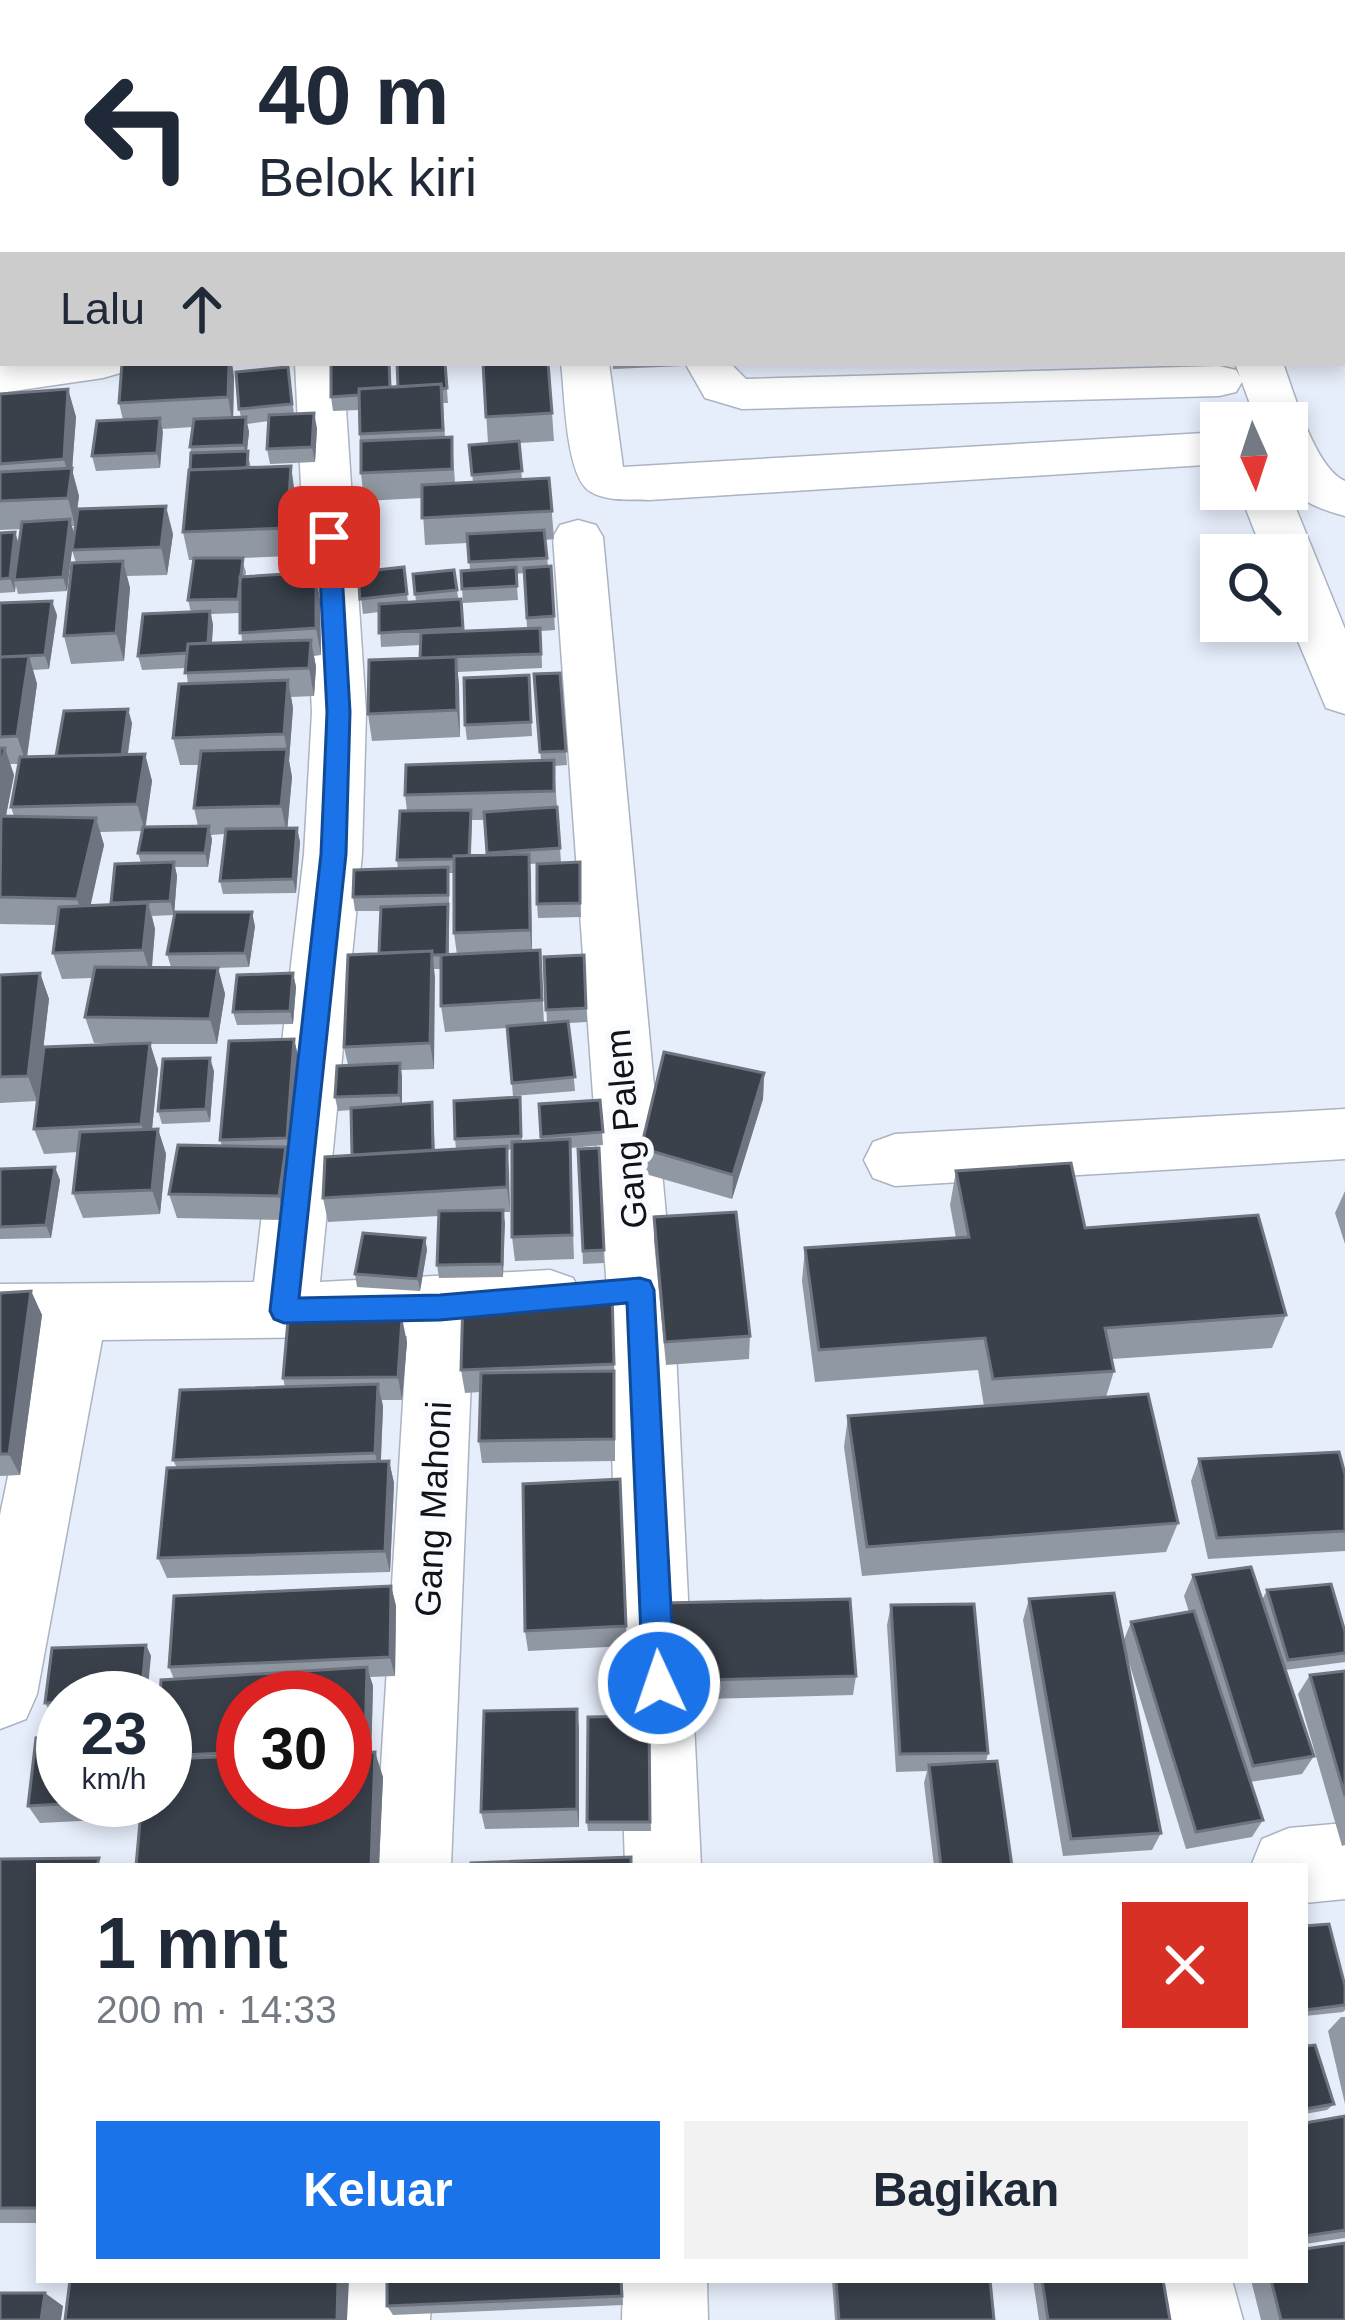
<!DOCTYPE html>
<html lang="id">
<head>
<meta charset="utf-8">
<style>
	body { margin:0; font-family:Arial,sans-serif; background:#f2f2f3; color:#1f2937; height:100vh; display:flex; flex-direction:column; font-size:45px; white-space:nowrap }
	* { box-sizing:border-box; margin:0 }
	p { font-size:39px; color:#747a83 }
	.icon { flex:none; width:66px; height:66px; fill:none; stroke:currentColor; stroke-width:2; stroke-linecap:round; stroke-linejoin:round }
	.map { position:relative; flex:1; overflow:hidden }
	.sheet { position:absolute; left:36px; top:1863px; width:1272px; height:420px; display:flex; flex-direction:column; background:#fff; border-radius:0px; box-shadow:0 6px 18px #0003 }
	.sheet>* { flex:none }
	.banner { position:absolute; left:0px; top:0px; width:1347px; height:366px; box-shadow:0 6px 18px #0003; background:#fff; color:#1f2937; overflow:hidden }
	.needle { width:78px; rotate:177deg }
	.controls { position:absolute; left:1200px; top:402px; display:grid; gap:24px }
	.controls a { display:grid; place-items:center; width:108px; height:108px; border-radius:0px; background:#fff; box-shadow:0 6px 18px #0003; font-size:60px }
	.speed { position:absolute; left:36px; top:1671px; display:flex; gap:24px; font-size:60px; font-weight:700; text-align:center }
	.speed>* { display:grid; place-content:center; width:156px; height:156px; border-radius:50%; background:#fff; box-shadow:0 6px 18px #0003; line-height:1 }
	.speed small { font-size:30px; font-weight:400 }
	.speed .limit { border:18px solid #d22; background:#fff; color:#111 }
	.pin { position:absolute; display:grid; place-items:center; width:102px; height:102px; color:#fff; margin:-51px; border-radius:24px; box-shadow:0 6px 18px #0006 }
	.me { position:absolute; width:132px; margin:-66px; rotate:357deg; stroke-linejoin:round; filter:drop-shadow(0 0 9px #0008) }
	.turn { display:flex; align-items:center; gap:42px; height:252px; padding:0 60px; font-size:54px }
	.turn .icon { width:156px; height:156px; stroke-width:2.5 }
	.turn b { display:block; font-size:84px; line-height:102px }
	.then { display:flex; align-items:center; height:114px; padding:0 60px; background:#0003; gap:24px; font-size:45px }
	.round { display:grid; place-items:center; flex:none; width:126px; height:126px; border-radius:0px; background:#f2f2f3 }
	.summary { display:flex; align-items:center; justify-content:space-between; height:204px; padding:0 60px }
	h1 { font-size:72px; font-weight:700; line-height:90px }
	.primary-button { display:flex; gap:24px; margin-top:auto; padding:24px 60px }
	.primary-button a { flex:1; height:138px; border-radius:0px; background:#1a73e8; color:#fff; font-size:48px; font-weight:700; line-height:138px; text-align:center }
	.primary-button a+a { background:#f2f2f3; color:#1f2937 }
	.map>svg:first-child { display:block }
	.lines { fill:none; stroke-linecap:round; stroke-linejoin:round }
	.minor-casing { stroke:#abb4c0; stroke-width:3 }
	.minor { fill:#fff; fill-rule:evenodd }
	.wall { fill:#9098a3; fill-rule:evenodd }
	.shaded-wall { fill:#6e7580 }
	.building { fill:#3a414b; stroke:#6e7580; stroke-width:3 }
	.route { fill:#1a73e8; stroke:#114b97; stroke-width:3 }
	.labels { text-anchor:middle; dominant-baseline:central; stroke-width:12; stroke-linejoin:round; paint-order:stroke }
	.street-label { font-size:36px; fill:#101317; stroke:#f9fbfe }
</style>
</head>
<body>
<div class="map">
<svg width="1345" height="2320" viewBox="0 0 1345 2320">
	<rect width="100%" height="100%" fill="#e6eefb"/>
	<g class="lines">
		<defs>
			<path id="minor" d="M198,0H238V3H198Z
				M1168,0H1286L1166,3Z
				M0,75H3V101H0Z
				M1344,100H1345V126H1344Z
				M1344,236H1345V264H1344Z
				M0,363H127L120,373L103,378L0,393Z
				M295,363H343L366,712L362,854L320,1282L550,1270L573,1278L583,1298L573,1318L550,1326L473,1331L451,1866H375L407,1336L102,1340L37,1694L26,1719L0,1729V1515L36,1340H0V1284L254,1282L304,854L312,712Z
				M561,363H609L623,467L1221,432V464L649,500C631,499 608,502 591,492C565,478 565,393 561,363Z
				M685,363H730L746,379L1219,366L1236,370L1240,377L1235,363H1283C1294,393 1315,468 1345,481V516C1281,499 1287,483 1287,423H1257L1242,382L1236,392L1219,396L742,409L705,398Z
				M1238,489H1288L1345,629V714L1326,708L1287,615V555H1264Z
				M578,520L596,525L603,537L673,1290L701,1866H625L607,1290L553,537L560,525Z
				M1345,1109V1159L895,1186L873,1178L864,1160L873,1142L895,1134Z
				M1345,1823V1899L1305,1903V1866H1251L1262,1839L1289,1828Z
				M348,2280H432L430,2320H344Z
				M623,2280H707L708,2320H622Z
				M1148,2280H1232L1243,2320H1157Z"/>
		</defs>
		<use href="#minor" class="minor-casing"/>
		<use href="#minor" class="minor"/>
	</g>
	<path class="wall" d="M272,0H316V3H272Z
		M390,363L391,387L398,386L445,363L448,403H443L445,437H452L455,483L473,482L469,445L488,443L483,363L552,413L554,441L519,443L522,480L549,478L554,539L545,540L548,566H551L555,630L541,631L542,668L458,672L460,737L372,741L368,714L420,658L421,645L381,647L379,612L363,614L358,572L404,567L408,603L416,602L413,574L454,570L463,631L527,628L524,573L516,574L518,600L463,603L461,571L470,570L468,543L425,545L422,498L364,501L361,473L359,410L333,411L331,397Z
		M613,363H752L613,369Z
		M288,367L294,414L317,428L315,462L270,464L267,449L269,421L247,424L249,432L247,451L251,468L295,494L292,556L241,558L246,572L245,577L320,600L321,655L314,656L316,667L314,696L291,697L293,708L289,761L292,777L287,828H297L300,842L296,893L223,894L220,881L225,834L211,835L212,840L208,867H175L177,876L174,915L152,916L155,929L152,967H171L167,954L255,926L249,967L215,968H218L225,994L217,1044H150L158,1069L152,1129H158L166,1154L160,1214L83,1218L73,1193L78,1152L44,1154L34,1129L140,1044L94,1043L85,1017L93,978L62,979L53,953L57,925L0,924V603L57,615L49,669L33,670L37,684L27,757L56,756L132,723L128,754H145L152,781L145,827L198,826L194,808L199,765H180L173,738L188,684L186,668L142,670L138,656L191,612L188,600L194,560H189L183,532L193,427L162,429L160,468L96,471L92,456L123,420L119,403L234,376L233,417H241L239,409ZM240,613L242,642L212,643L213,625L211,614ZM10,764H19L11,807L14,816H6L14,775ZM142,831L138,853L141,863L111,905H90L104,845L100,832Z
		M68,389L76,417L72,470L79,496L75,526H72L74,534H173L167,575L127,576L130,588L124,661L71,664L64,636L76,563L72,550L67,591L18,594L16,586L15,592L0,593V533L15,532L19,544L21,529L0,530V394Z
		M560,673L567,765L554,766L561,862L530,864L532,950H540L544,1023H547L544,957L584,955L587,1022L569,1023L575,1091L513,1096L507,1028L445,1032L441,1006V969H434V1069L401,1070L402,1104L432,1102L435,1150L456,1149L455,1139L520,1097L522,1141L541,1140L539,1104L600,1100L603,1145L570,1148L574,1259L515,1261L512,1237V1149L507,1150L510,1212H503V1277L439,1278L437,1265L439,1216L328,1222L323,1198L352,1155L351,1110L338,1111L335,1097L348,1065L344,1047L379,953L381,911H355L353,897L398,869L397,860L407,811L405,795L541,761L534,674ZM472,820H485L487,855L471,856ZM449,873H454V933L457,955H449Z
		M529,675L532,736L467,740L465,725Z
		M580,862L581,917L538,918L537,904Z
		M40,973L49,999L37,1101L0,1103V975Z
		M293,973L296,987L293,1024L237,1025L233,1012Z
		M294,1039L300,1064L293,1163H290L292,1172L285,1220L177,1218L169,1194L222,1146L220,1140Z
		M214,1071L210,1122L162,1124L158,1111Z
		M764,1073L763,1099L732,1199L642,1173L641,1148Z
		M599,1148L604,1263L583,1264L578,1149Z
		M0,1169L60,1180L51,1238L0,1239Z
		M956,1171L1286,1315L1272,1348L1112,1359L1114,1371L1106,1397L1178,1523L1166,1552L862,1576L844,1447L848,1416L984,1406L978,1370L815,1382L802,1281L805,1248L956,1238L950,1205Z
		M1345,1191V1244L1335,1213Z
		M654,1217L750,1336L749,1359L666,1365L654,1241Z
		M425,1238L427,1250L420,1291L357,1287L355,1274Z
		M31,1291L42,1315L20,1475L0,1476V1293Z
		M612,1292L615,1394V1461L482,1463L479,1441L480,1392L465,1393L461,1370Z
		M407,1342L402,1400H382L383,1407L381,1461H389L394,1483L390,1572L167,1578L158,1558L177,1468L173,1460L285,1387L283,1378Z
		M1199,1459L1345,1474V1551L1208,1559L1191,1481Z
		M620,1479L627,1646L528,1651L525,1631Z
		M1193,1575L1262,1600L1267,1590L1345,1632V1662L1285,1670L1314,1756L1302,1774L1250,1782L1263,1820L1252,1837L1186,1849L1124,1646L1161,1833L1152,1850L1063,1856L1023,1620L1029,1599L1123,1642L1131,1622L1189,1612L1184,1596Z
		M391,1586L396,1606L395,1676L370,1677L373,1686L371,1752L383,1777L379,1866H136L141,1818L40,1823L28,1806L36,1738L165,1800V1698L174,1679L169,1667ZM243,1698H345V1800H243Z
		M665,1603L856,1676L853,1695L667,1700Z
		M891,1605L988,1753L986,1762L1012,1866H934L924,1783L927,1771L896,1772L887,1625Z
		M146,1645L151,1656L63,1698V1713H51L45,1703Z
		M1345,1671V1845L1342,1846L1298,1694L1310,1675Z
		M577,1709L579,1827L485,1829L481,1812Z
		M649,1716L651,1831H588L587,1822Z
		M0,1859L39,1866V2223H0Z
		M1305,1926L1345,1986V2010L1343,2012L1305,2016Z
		M1341,2017H1345V2104L1328,2031Z
		M1305,2046L1334,2104L1327,2110L1305,2114Z
		M1345,2116V2238L1305,2244V2123Z
		M622,2280L623,2305L393,2315L387,2306Z
		M832,2280H990L994,2320H835Z
		M1033,2280H1163L1170,2320H1039Z
		M1251,2280H1305L1345,2320H1261Z"/>
	<path class="shaded-wall" d="M229,363H232L234,376L233,425L228,397Z
		M68,389L76,417L72,470L79,496L75,526L68,498L70,482L64,459Z
		M314,413L317,428L315,462L312,447Z
		M246,417L249,432L246,459L244,445Z
		M160,418L163,432L160,468L157,453Z
		M291,466L295,494L292,556L287,528Z
		M166,506L173,534L167,575L161,547Z
		M70,519L74,534L67,591L63,577Z
		M15,532L19,546L14,580L15,592L10,578Z
		M123,561L130,588L124,661L116,633Z
		M316,572L320,600L321,655L316,628Z
		M52,601L57,615L49,669L45,655Z
		M210,611L213,625L210,667L207,652Z
		M311,640L316,667L314,696L309,668Z
		M29,656L37,684L26,763L17,736Z
		M456,657L459,684L460,737L457,710Z
		M288,680L293,708L289,761L284,734Z
		M128,709L132,723L125,773L121,759Z
		M5,748L14,775L0,845V771Z
		M287,749L292,777L287,833L281,806Z
		M145,754L152,781L145,831L137,804Z
		M96,818L104,845L86,926L77,899Z
		M209,826L212,840L208,867L205,853Z
		M297,828L300,842L296,893L293,879Z
		M529,854L531,880L532,956L530,930Z
		M174,862L177,876L174,915L170,901Z
		M148,903L155,929L151,976L143,950Z
		M252,912L255,926L249,967L245,953Z
		M432,951L435,977L434,1069L430,1043Z
		M218,968L225,994L217,1044L210,1019Z
		M40,973L49,999L37,1101L28,1076Z
		M293,973L296,987L293,1024L290,1011Z
		M294,1039L300,1064L293,1163L287,1138Z
		M150,1043L158,1069L150,1149L141,1124Z
		M210,1058L214,1071L210,1122L206,1109Z
		M400,1063L402,1076V1108L399,1095Z
		M764,1073L763,1099L732,1199L733,1175Z
		M158,1129L166,1154L160,1214L152,1190Z
		M507,1146L509,1171L510,1212L507,1187Z
		M286,1147L292,1172L285,1220L279,1196Z
		M55,1167L60,1180L51,1238L46,1225Z
		M503,1210L505,1223L503,1277L502,1264Z
		M425,1238L427,1250L420,1291L418,1279Z
		M31,1291L42,1315L20,1475L9,1454Z
		M402,1318L407,1342L402,1400L398,1377Z
		M378,1384L383,1407L380,1475L375,1453Z
		M389,1461L394,1483L390,1572L385,1551Z
		M391,1586L396,1606L395,1676L390,1657Z
		M146,1645L151,1656L147,1698H141Z
		M367,1667L373,1686L371,1763L365,1745Z
		M577,1709L579,1728V1827L577,1809Z
		M375,1752L383,1777L379,1866H371Z
		M132,1800H144L142,1818Z
		M338,2280H349L347,2320H337Z
		M45,2293L63,2306L61,2320H41Z"/>
	<path class="building" d="M122,363H229L228,397L119,403Z
		M331,363H389L390,387L359,389V395L331,397Z
		M397,363H445L447,388L442,389L441,384L398,387Z
		M483,363H548L552,413L486,417Z
		M288,367L292,404L239,409L236,372Z
		M441,384L443,430L360,434L359,389Z
		M68,389L64,459L0,464V394Z
		M314,413L312,447L267,449L269,415Z
		M246,417L244,445L190,447L194,419Z
		M160,418L157,453L92,456L97,421Z
		M452,437V469L361,473V441Z
		M519,441L522,471L472,475L469,445Z
		M248,451L247,468L190,470L191,453Z
		M291,466L287,528L183,532L189,470Z
		M72,468L68,498L0,501V472Z
		M549,478L552,511L422,518V485Z
		M166,506L161,547L72,550L78,509Z
		M70,519L63,577L14,580L22,522Z
		M544,530L547,558L469,562L467,534Z
		M15,532L10,578L0,579V533Z
		M194,558H243L238,599L188,600Z
		M123,561L116,633L64,636L72,563Z
		M551,566L554,616L527,618L524,568Z
		M404,567L407,594L360,599L358,572Z
		M516,567L517,586L462,589L461,571Z
		M454,570L457,590L415,594L413,574Z
		M316,572V628L240,633V577Z
		M461,599L463,628L379,633V604Z
		M52,601L45,655L0,657V603Z
		M210,611L208,643L188,644L187,653L138,656L143,614Z
		M540,628L541,654L420,658L421,633Z
		M311,640L309,668L185,673L188,644Z
		M29,656L17,736L0,737V657Z
		M456,657L457,710L368,714L369,660Z
		M560,673L566,751L540,752L534,674Z
		M529,675L531,722L465,725L464,678Z
		M288,680L284,734L173,738L179,684Z
		M128,709L122,755L56,756L64,711Z
		M0,748H5L0,771Z
		M287,749L281,806L194,808L201,751Z
		M145,754L137,804L11,807L20,757Z
		M554,760V791L405,795L406,765Z
		M557,807L560,848L487,853L484,812Z
		M471,810L469,856H454V859L397,860L400,811Z
		M1,816L96,818L77,899L0,897Z
		M209,826L205,853H138L143,827Z
		M297,828L293,879L220,881L226,829Z
		M529,854L530,930L454,933V856Z
		M174,862L170,901L111,903L115,864Z
		M580,862V903L537,904V864Z
		M448,867V895L353,897L354,870Z
		M148,903L143,950L53,953L59,907Z
		M448,904L447,955H432V951L379,953L381,907Z
		M175,912H252L245,953L167,954Z
		M540,950L542,1000L441,1006V955Z
		M432,951L430,1043L344,1047L348,955Z
		M584,955L586,1008L546,1010L544,957Z
		M95,967L218,968L210,1019L85,1017Z
		M40,973L28,1076L0,1077V975Z
		M293,973L290,1011L233,1012L237,975Z
		M568,1021L575,1077L512,1083L507,1026Z
		M294,1039L287,1138L220,1140L229,1041Z
		M150,1043L141,1124L34,1129L44,1047Z
		M664,1052L764,1073L733,1175L641,1148Z
		M210,1058L206,1109L158,1111L163,1059Z
		M400,1063L399,1095L335,1097L337,1066Z
		M520,1097L521,1136L455,1139L454,1101Z
		M600,1100L603,1132L541,1137L539,1104Z
		M432,1102L433,1150L352,1155L351,1108Z
		M158,1129L152,1190L73,1193L80,1132Z
		M570,1139L572,1235L512,1237V1142Z
		M178,1145L286,1147L279,1196L169,1194Z
		M507,1146V1187L323,1198L325,1157Z
		M599,1148L604,1250L583,1251L578,1149Z
		M1071,1163L1085,1228L1258,1215L1286,1315L1105,1328L1114,1371L993,1379L985,1338L819,1350L805,1248L969,1237L956,1171Z
		M55,1167L46,1225L0,1227V1169Z
		M503,1210L502,1264L437,1265L439,1211Z
		M736,1212L750,1336L665,1342L654,1217Z
		M363,1233L425,1238L418,1279L355,1274Z
		M31,1291L9,1454H0V1293Z
		M612,1292L614,1364L461,1370L463,1297Z
		M402,1318L398,1377L283,1378L288,1320Z
		M614,1371V1439L479,1441L481,1373Z
		M378,1384L375,1453L173,1460L180,1390Z
		M1148,1394L1178,1523L867,1547L848,1416Z
		M1339,1452L1345,1474V1531L1217,1538L1199,1459Z
		M389,1461L385,1551L158,1558L167,1468Z
		M620,1479L626,1626L525,1631L523,1484Z
		M1251,1567L1314,1756L1253,1766L1193,1575Z
		M1331,1584L1345,1632V1653L1288,1660L1267,1590Z
		M391,1586L390,1657L169,1667L174,1596Z
		M1114,1593L1161,1833L1071,1839L1029,1599Z
		M850,1599L856,1676L666,1681L665,1603Z
		M974,1604L988,1753L900,1754L891,1605Z
		M1194,1611L1263,1820L1196,1832L1131,1622Z
		M146,1645L141,1698H63V1702L45,1703L52,1648Z
		M367,1667L365,1745L345,1746V1698H243V1752L165,1756V1698H160L161,1680Z
		M1345,1671V1796L1310,1675Z
		M577,1709V1809L481,1812L484,1711Z
		M649,1716L650,1822H587L588,1717Z
		M63,1736V1800H132L28,1806L36,1738Z
		M375,1752L371,1866H136L142,1800H165V1759L243,1756V1800H345V1753Z
		M997,1761L1012,1866H941L929,1765Z
		M631,1857V1866H471V1863Z
		M99,1858L97,1866H39V2208H0V1859Z
		M1329,1924L1345,1986V2005L1305,2010V1926Z
		M1315,2045L1334,2104L1305,2109V2046Z
		M1345,2116V2230L1305,2236V2123Z
		M1345,2243V2320H1281L1271,2280H1305V2249Z
		M70,2280H338L337,2320H65Z
		M387,2280H621L622,2296L387,2306Z
		M836,2280H990L994,2320H839Z
		M1042,2280H1163L1170,2320H1048Z
		M0,2293H45L41,2320H0Z"/>
	<path class="route" d="M329,530L340,537L350,712L346,854L299,1298L440,1295L640,1278L650,1281L654,1290L675,1683L670,1693L659,1698L648,1693L643,1683L627,1303L440,1320L284,1323L274,1319L270,1311L321,854L327,712L318,537Z"/>
	<g class="labels">
		<g class="street-label">
			<text transform="translate(626 1129) rotate(-95)">Gang Palem</text>
			<text transform="translate(433 1509) rotate(-87)">Gang Mahoni</text>
		</g>
	</g>
</svg>
<div class="controls">
<a><svg class="needle" viewBox="-14 -14 28 28"><path d="M0-13l5 13h-10z" fill="#e53935"/><path d="M0 13l5-13h-10z" fill="#747a83"/></svg></a>
<a><svg class="icon" aria-label="search" viewBox="0 0 24 24"><circle cx="10" cy="10" r="6"/><path d="M15 15l6 6"/></svg></a>
</div>
<div class="speed"><div>23<small>km/h</small></div><div class="limit">30</div></div>
<div class="pin" style="left:329px;top:537px;background:#d93025"><svg class="icon" aria-label="arrive" viewBox="0 0 24 24"><path d="M6 21V4h12l-3 4 3 4H6"/></svg></div>
<svg class="me" style="left:659px;top:1683px" viewBox="-20 -20 40 40"><circle r="17" fill="#1a73e8" stroke="#fff" stroke-width="3"/><path d="M0-11L8 9 0 5-8 9z" fill="#fff"/></svg>
<div class="banner">
<div class="turn"><svg class="icon" aria-label="left" viewBox="0 0 24 24"><path d="M17 20v-9H6M10 6l-5 5 5 5"/></svg><div><b>40 m</b>Belok kiri</div></div>
<div class="then">Lalu<svg class="icon" aria-label="ahead" viewBox="0 0 24 24"><path d="M12 20V5M6 11l6-6 6 6"/></svg></div>
</div>
<section class="sheet">
<div class="summary"><div><h1>1 mnt</h1><p>200 m · 14:33</p></div><a class="round" style="background:#d93025;color:#fff"><svg class="icon" aria-label="close" viewBox="0 0 24 24"><path d="M6 6l12 12M18 6L6 18"/></svg></a></div>
<div class="primary-button"><a>Keluar</a><a>Bagikan</a></div>
</section>
</div>
</body>
</html>
